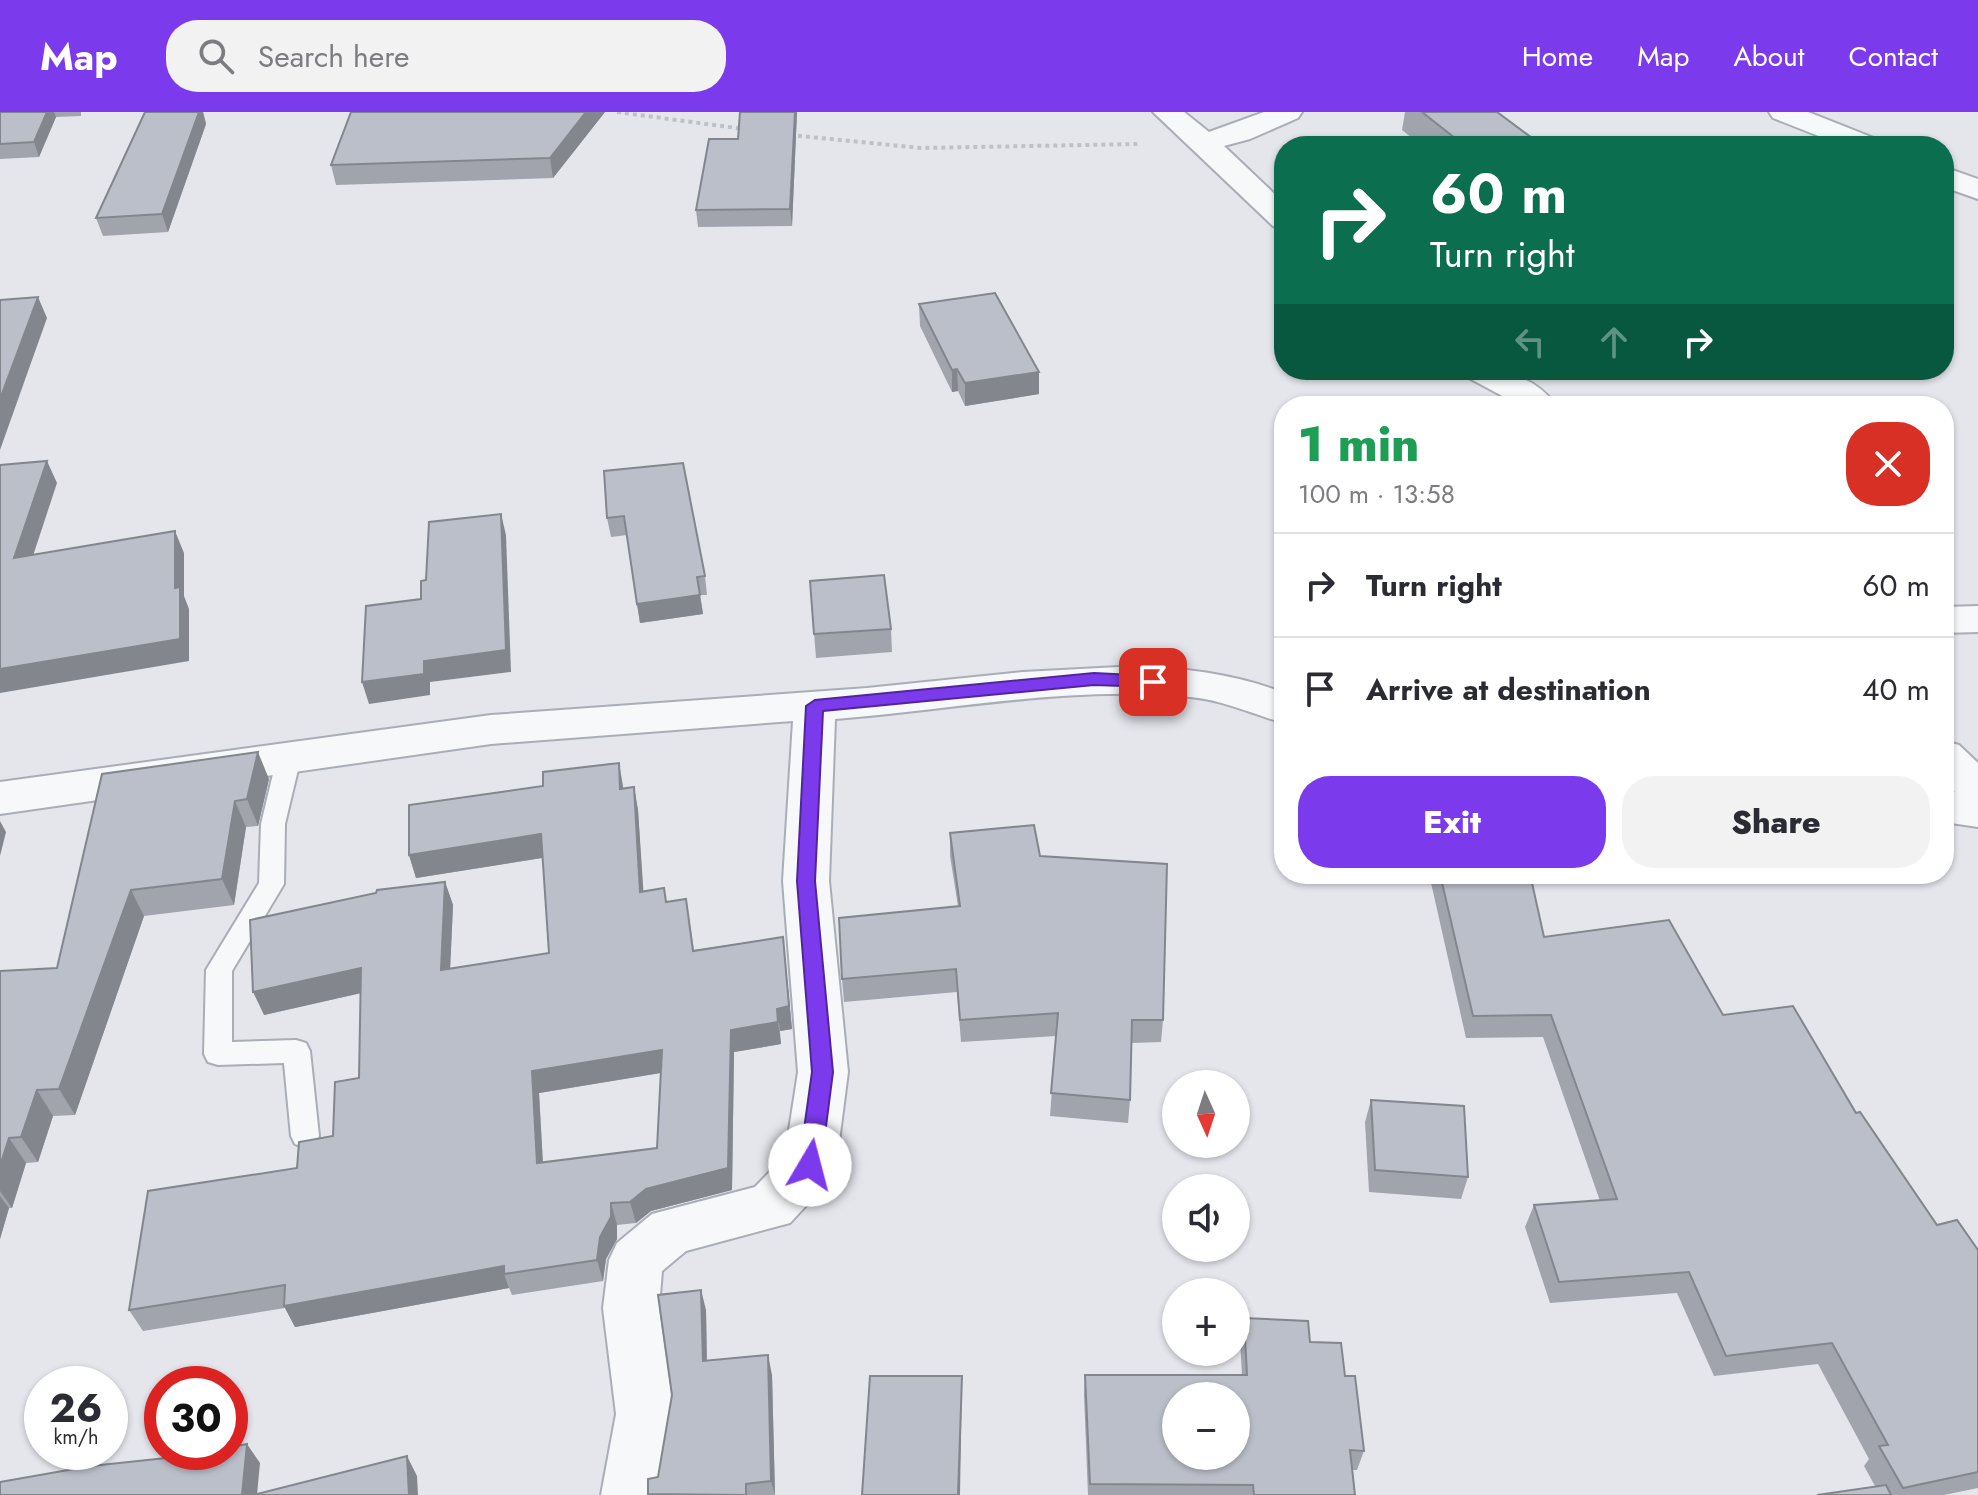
<!DOCTYPE html>
<html lang="en">
<head>
<meta charset="utf-8">
<style>
	body { margin:0; font-family:Jost,sans-serif; background:#f2f2f3; color:#2b2b33; height:100vh; display:flex; flex-direction:column; font-size:30px; white-space:nowrap }
	* { box-sizing:border-box; margin:0 }
	p { font-size:26px; color:#7c7c81 }
	.icon { flex:none; width:44px; height:44px; fill:none; stroke:currentColor; stroke-width:2; stroke-linecap:round; stroke-linejoin:round }
	.map { position:relative; flex:1; overflow:hidden }
	.side { position:absolute; left:1274px; top:284px; width:680px; height:488px; display:flex; flex-direction:column; background:#fff; border-radius:32px; box-shadow:0 2px 6px #0004 }
	.side>* { flex:none }
	.top-card { position:absolute; left:1274px; top:24px; width:680px; height:244px; border-radius:32px; box-shadow:0 2px 6px #0004; background:#0b6e4f; color:#fff; overflow:hidden }
	.needle { width:52px; rotate:177deg }
	.buttons { position:absolute; left:1162px; top:958px; display:grid; gap:16px }
	.buttons a { display:grid; place-items:center; width:88px; height:88px; border-radius:50%; background:#fff; box-shadow:0 2px 6px #0004; font-size:40px }
	.speed { position:absolute; left:24px; top:1254px; display:flex; gap:16px; font-size:40px; font-weight:700; text-align:center }
	.speed>* { display:grid; place-content:center; width:104px; height:104px; border-radius:50%; background:#fff; box-shadow:0 2px 6px #0004; line-height:1 }
	.speed small { font-size:20px; font-weight:400 }
	.speed .limit { border:12px solid #d22; background:#fff; color:#111 }
	.pin { position:absolute; display:grid; place-items:center; width:68px; height:68px; color:#fff; margin:-34px; border-radius:16px; box-shadow:0 4px 12px #0006 }
	.me { position:absolute; width:88px; margin:-44px; rotate:8deg; stroke-linejoin:round; filter:drop-shadow(0 0 6px #0008) }
	.turn { display:flex; align-items:center; gap:28px; height:168px; padding:0 24px; font-size:36px }
	.turn .icon { width:104px; height:104px; stroke-width:2.5 }
	.turn b { display:block; font-size:56px; line-height:68px }
	.lanes { display:flex; align-items:center; height:76px; padding:0 24px; background:#0003; justify-content:center; gap:40px; direction:ltr }
	.lanes .off { opacity:.35 }
	.round { display:grid; place-items:center; flex:none; width:84px; height:84px; border-radius:32px; background:#f2f2f3 }
	.headline { display:flex; align-items:center; justify-content:space-between; height:136px; padding:0 24px }
	h1 { font-size:48px; font-weight:800; line-height:60px; color:#1e9e55 }
	.primary-button { display:flex; gap:16px; margin-top:auto; padding:16px 24px }
	.primary-button a { flex:1; height:92px; border-radius:32px; background:#7c3aed; color:#fff; font-size:32px; font-weight:800; line-height:92px; text-align:center }
	.primary-button a+a { background:#f2f2f3; color:#2b2b33 }
	ul { padding:0; list-style:none }
	li { display:flex; align-items:center; gap:24px; height:104px; padding:0 24px; border-top:2px solid #e1e1e2 }
	li div { flex:1 }
	li b { display:block; font-size:30px }
	li em { font-style:normal }
	header { display:flex; align-items:center; gap:48px; box-sizing:border-box; height:112px; padding:0 40px; background:#7c3aed; color:#fff }
	header strong { font-size:38px }
	nav { display:flex; gap:44px; margin-inline-start:auto; font-size:28px }
	.search { width:560px; height:72px; background:#f2f2f3; display:flex; align-items:center; gap:20px; box-sizing:border-box; padding:0 28px; border-radius:32px; color:#7c7c81; font-size:30px }
	.map>svg:first-child { display:block }
	.lines { fill:none; stroke-linecap:round; stroke-linejoin:round }
	.lane-casing { stroke:#a9adb6; stroke-width:4 }
	.street-casing { stroke:#a9adb6; stroke-width:4 }
	.path { stroke:#bec1c7; stroke-width:4; stroke-dasharray:4 4; stroke-linecap:butt }
	.lane { fill:#f7f8fa; fill-rule:evenodd }
	.street { fill:#f7f8fa; fill-rule:evenodd }
	.wall { fill:#a1a4ad; fill-rule:evenodd }
	.shaded-wall { fill:#83868d }
	.building { fill:#bbbfc9; stroke:#83868d; stroke-width:2; fill-rule:evenodd }
	.route { fill:#7c3aed; stroke:#51269a; stroke-width:2 }
</style>
</head>
<body>
<header>
<strong>Map</strong>
<div class="search"><svg class="icon" aria-label="search" viewBox="0 0 24 24"><circle cx="10" cy="10" r="6"/><path d="M15 15l6 6"/></svg>Search here</div>
<nav><a>Home</a><a>Map</a><a>About</a><a>Contact</a></nav>
</header>
<div class="map">
<svg width="1978" height="1383" viewBox="0 0 1978 1383">
	<rect width="100%" height="100%" fill="#e4e6ec"/>
	<g class="lines">
		<defs>
			<path id="lane" d="M289,637L301,645L285,712L284,772L232,859V930L296,928L306,931L310,939L319,1024L315,1032L305,1036L295,1032L291,1024L284,951L218,953L208,950L204,942L206,858L259,771L261,712L277,645Z"/>
			<path id="street" d="M1153,0H1184L1209,20L1264,0H1302L1298,6L1250,27L1224,34L1284,91V117L1273,114Z
				M1769,0H1808L1879,28L1883,34H1844L1773,6Z
				M1944,55L1978,67V87L1944,75Z
				M1462,258C1499,258 1534,261 1556,294H1521L1467,265Z
				M1978,494V520L1944,521V495Z
				M1138,554C1189,557 1236,562 1284,581V611C1252,602 1223,588 1190,585C1072,573 953,598 835,607L829,769L848,960L836,1053L829,1069L790,1111L686,1139L662,1159L659,1196L674,1302L661,1383H601L616,1302L603,1196L609,1148L617,1131L652,1102L755,1075L785,1044L798,960L783,769L793,609L491,632L0,702V670L491,603L867,576L1023,560Z
				M1944,629L1959,633L1978,651V715L1944,710V678L1955,680L1944,669Z"/>
		</defs>
		<use href="#lane" class="lane-casing"/>
		<use href="#street" class="street-casing"/>
		<path class="path" d="M617,0L744,17
			M790,23L921,36L1139,32"/>
		<use href="#lane" class="lane"/>
		<use href="#street" class="street"/>
	</g>
	<path class="wall" d="M0,0H81V4L56,5L39,45L0,47Z
		M145,0H203L206,12L168,120L103,124L96,106Z
		M351,0H605L553,66L336,73L331,53Z
		M797,0L792,114L698,115L696,98L738,27Z
		M1405,0H1497L1543,34H1422L1402,18Z
		M919,192L1039,282L965,294L958,279L952,280L920,214Z
		M604,359L705,464L707,483H700L703,502L640,511L627,423L611,425L607,406Z
		M810,469L891,517L892,540L816,546Z
		M102,662L269,667L258,714L246,715L234,793L144,804L75,1003L53,1004L38,1050L26,1051L12,1096H9L0,1127V859L57,856Z
		M634,675L638,698L643,779L664,776L666,790L686,787L694,838L783,825L792,917L780,919L781,932L734,940L732,1078L651,1099L636,1111L617,1113V1127L606,1147L603,1169L512,1183L509,1176L295,1215L285,1196L143,1219L129,1198L333,1024L359,966L361,881L264,903L445,770L453,793L450,857L549,841L543,746L416,766L409,743L624,676ZM661,961L657,1036L543,1051L539,981Z
		M950,721L1040,744L1163,908L1161,930L1132,931L1130,988L1128,1011L1050,1004L1056,924L961,930L957,880L844,890L842,867L958,794L950,744Z
		M1429,762H1530L1544,825L1723,903L1856,1001L1937,1113L1978,1138V1376L1944,1383H1817L1875,1374L1864,1354L1869,1347L1818,1252L1714,1264L1677,1181L1550,1191L1525,1115L1534,1093L1600,1089L1543,925L1466,926Z
		M1371,988L1468,1065L1461,1087L1369,1080L1365,1010Z
		M706,1198L707,1248L772,1263L775,1383H648V1367L658,1365Z
		M1244,1206L1310,1230L1345,1264L1364,1339L1357,1358H1352L1355,1383H1088L1084,1283L1085,1263H1242L1240,1227Z"/>
	<path class="shaded-wall" d="M47,0H54L56,5L39,45L34,30Z
		M199,0H203L206,12L168,120L162,102Z
		M586,0H605L553,66L550,46Z
		M795,0H797L792,114L790,97Z
		M38,185L47,206L0,338V287Z
		M957,257L958,279L952,280V258Z
		M1039,260V282L965,294V271Z
		M47,349L57,371L25,468L14,446Z
		M501,402L506,423L511,560L430,570V583L369,592L362,570Z
		M175,419L184,441V484L189,497V549L0,581V557L175,476Z
		M700,483L703,502L640,511L637,492Z
		M258,640L269,667L258,714L247,687Z
		M619,651L623,674L625,700L620,677Z
		M634,675L638,698L645,803L640,780Z
		M235,689L246,715L234,793L222,767Z
		M0,709L6,720L0,744Z
		M541,722L547,745L416,766L409,743Z
		M445,770L453,793L449,881L441,858Z
		M131,778L144,804L75,1003L59,977Z
		M783,825L792,917L780,919L777,897Z
		M361,856L370,879L264,903L253,880Z
		M778,910L781,932L734,940L732,1078L651,1099L636,1111L630,1090L731,918Z
		M662,938L666,960L539,981L544,1073L537,1051L532,959Z
		M37,978L53,1004L38,1050L21,1025Z
		M9,1026L26,1051L12,1096L0,1079V1054Z
		M0,1084L9,1096L0,1127Z
		M611,1091L617,1113V1127L606,1147L603,1169L597,1148L600,1125Z
		M504,1154V1162L509,1176L295,1215L284,1194Z
		M701,1178L706,1198L707,1268L703,1249Z
		M768,1243L772,1263L775,1383L771,1369Z
		M962,1264L960,1383H958Z
		M247,1332L260,1351L257,1383H242Z
		M407,1344L417,1364L418,1383H409Z"/>
	<path class="building" d="M0,0H47L34,30L0,32Z
		M145,0H199L162,102L96,106Z
		M351,0H586L550,46L331,53Z
		M740,0H795L790,97L696,98L709,27H738Z
		M1422,0H1497L1543,34H1465Z
		M995,181L1039,260L965,271L957,257L952,258L919,192Z
		M38,185L0,287V188Z
		M47,349L14,446L175,419V476L180,475V527L0,557V353Z
		M683,351L705,464L697,465L700,483L637,492L624,404L607,406L604,359Z
		M501,402L506,538L424,549V562L362,570L366,494L421,487V469L426,468L429,410Z
		M884,463L891,517L814,522L810,469Z
		M258,640L247,687L235,689L222,767L131,778L59,977L37,978L21,1025L9,1026L0,1054V859L57,856L102,662Z
		M619,651L620,677L634,675L640,780L664,776L666,790L686,787L693,839L783,825L789,894L777,897L778,910L731,918L728,1056L646,1077L630,1090L611,1091V1105L600,1125L597,1148L504,1162V1154L284,1194L285,1173L129,1198L148,1079L297,1056L299,1030L333,1024L335,970L359,966L361,856L253,880L250,808L376,781L377,778L445,770L441,858L549,841L541,722L409,743V693L543,674V660ZM662,938L657,1036L537,1051L532,959Z
		M1034,713L1040,744L1167,752L1163,908H1132L1130,988L1051,981L1058,901L960,908L956,857L842,867L839,806L960,794L950,721Z
		M1440,762H1530L1544,825L1669,808L1723,903L1793,894L1856,1001L1860,1000L1937,1113L1957,1108L1978,1138V1360L1903,1376L1879,1334L1888,1333L1832,1231L1726,1244L1689,1160L1559,1170L1534,1093L1617,1087L1551,903L1473,904Z
		M1371,988L1464,994L1468,1065L1375,1058Z
		M701,1178L703,1249L768,1243L771,1369L746,1372V1383L648,1382V1367L658,1365L672,1283L658,1183Z
		M1244,1206L1308,1209L1310,1230L1341,1231L1345,1264H1355L1364,1339L1350,1338L1355,1383H1254L1253,1373L1090,1372L1085,1263H1247ZM1176,1284H1236V1344H1176Z
		M870,1264H962L958,1383H862Z
		M247,1332L242,1383H0V1370L91,1354L166,1346L200,1340H230V1335Z
		M407,1344L409,1383H253Z
		M1886,1373L1891,1383H1817Z"/>
	<path class="route" d="M1094,561L1153,564L1161,570L1153,575L1094,573L823,599L815,769L833,960L821,1053L818,1060H802L799,1053L812,960L797,769L806,594L815,588Z"/>
</svg>
<div class="buttons">
<a><svg class="needle" viewBox="-14 -14 28 28"><path d="M0-13l5 13h-10z" fill="#e53935"/><path d="M0 13l5-13h-10z" fill="#7c7c81"/></svg></a>
<a><svg class="icon" aria-label="sound" viewBox="0 0 24 24"><path d="M4 9h4l5-4v14l-5-4H4zM17 9q2 3 0 6"/></svg></a>
<a>+</a>
<a>−</a>
</div>
<div class="speed"><div>26<small>km/h</small></div><div class="limit">30</div></div>
<div class="pin" style="left:1153px;top:570px;background:#d93025"><svg class="icon" aria-label="arrive" viewBox="0 0 24 24"><path d="M6 21V4h12l-3 4 3 4H6"/></svg></div>
<svg class="me" style="left:810px;top:1053px" viewBox="-20 -20 40 40"><circle r="19" fill="#fff"/><path d="M0-13L10 11 0 6-10 11z" fill="#7c3aed"/></svg>
<div class="top-card">
<div class="turn"><svg class="icon" aria-label="right" viewBox="0 0 24 24"><path d="M7 20v-9h11M14 6l5 5-5 5"/></svg><div><b>60 m</b>Turn right</div></div>
<div class="lanes"><svg class="icon off" aria-label="left" viewBox="0 0 24 24"><path d="M17 20v-9H6M10 6l-5 5 5 5"/></svg><svg class="icon off" aria-label="ahead" viewBox="0 0 24 24"><path d="M12 20V5M6 11l6-6 6 6"/></svg><svg class="icon" aria-label="right" viewBox="0 0 24 24"><path d="M7 20v-9h11M14 6l5 5-5 5"/></svg></div>
</div>
<section class="side">
<div class="headline"><div><h1>1 min</h1><p>100 m · 13:58</p></div><a class="round" style="background:#d93025;color:#fff"><svg class="icon" aria-label="close" viewBox="0 0 24 24"><path d="M6 6l12 12M18 6L6 18"/></svg></a></div>
<ul>
<li><svg class="icon" aria-label="right" viewBox="0 0 24 24"><path d="M7 20v-9h11M14 6l5 5-5 5"/></svg><div><b>Turn right</b></div><em>60 m</em></li>
<li><svg class="icon" aria-label="arrive" viewBox="0 0 24 24"><path d="M6 21V4h12l-3 4 3 4H6"/></svg><div><b>Arrive at destination</b></div><em>40 m</em></li>
</ul>
<div class="primary-button"><a>Exit</a><a>Share</a></div>
</section>
</div>
</body>
</html>
